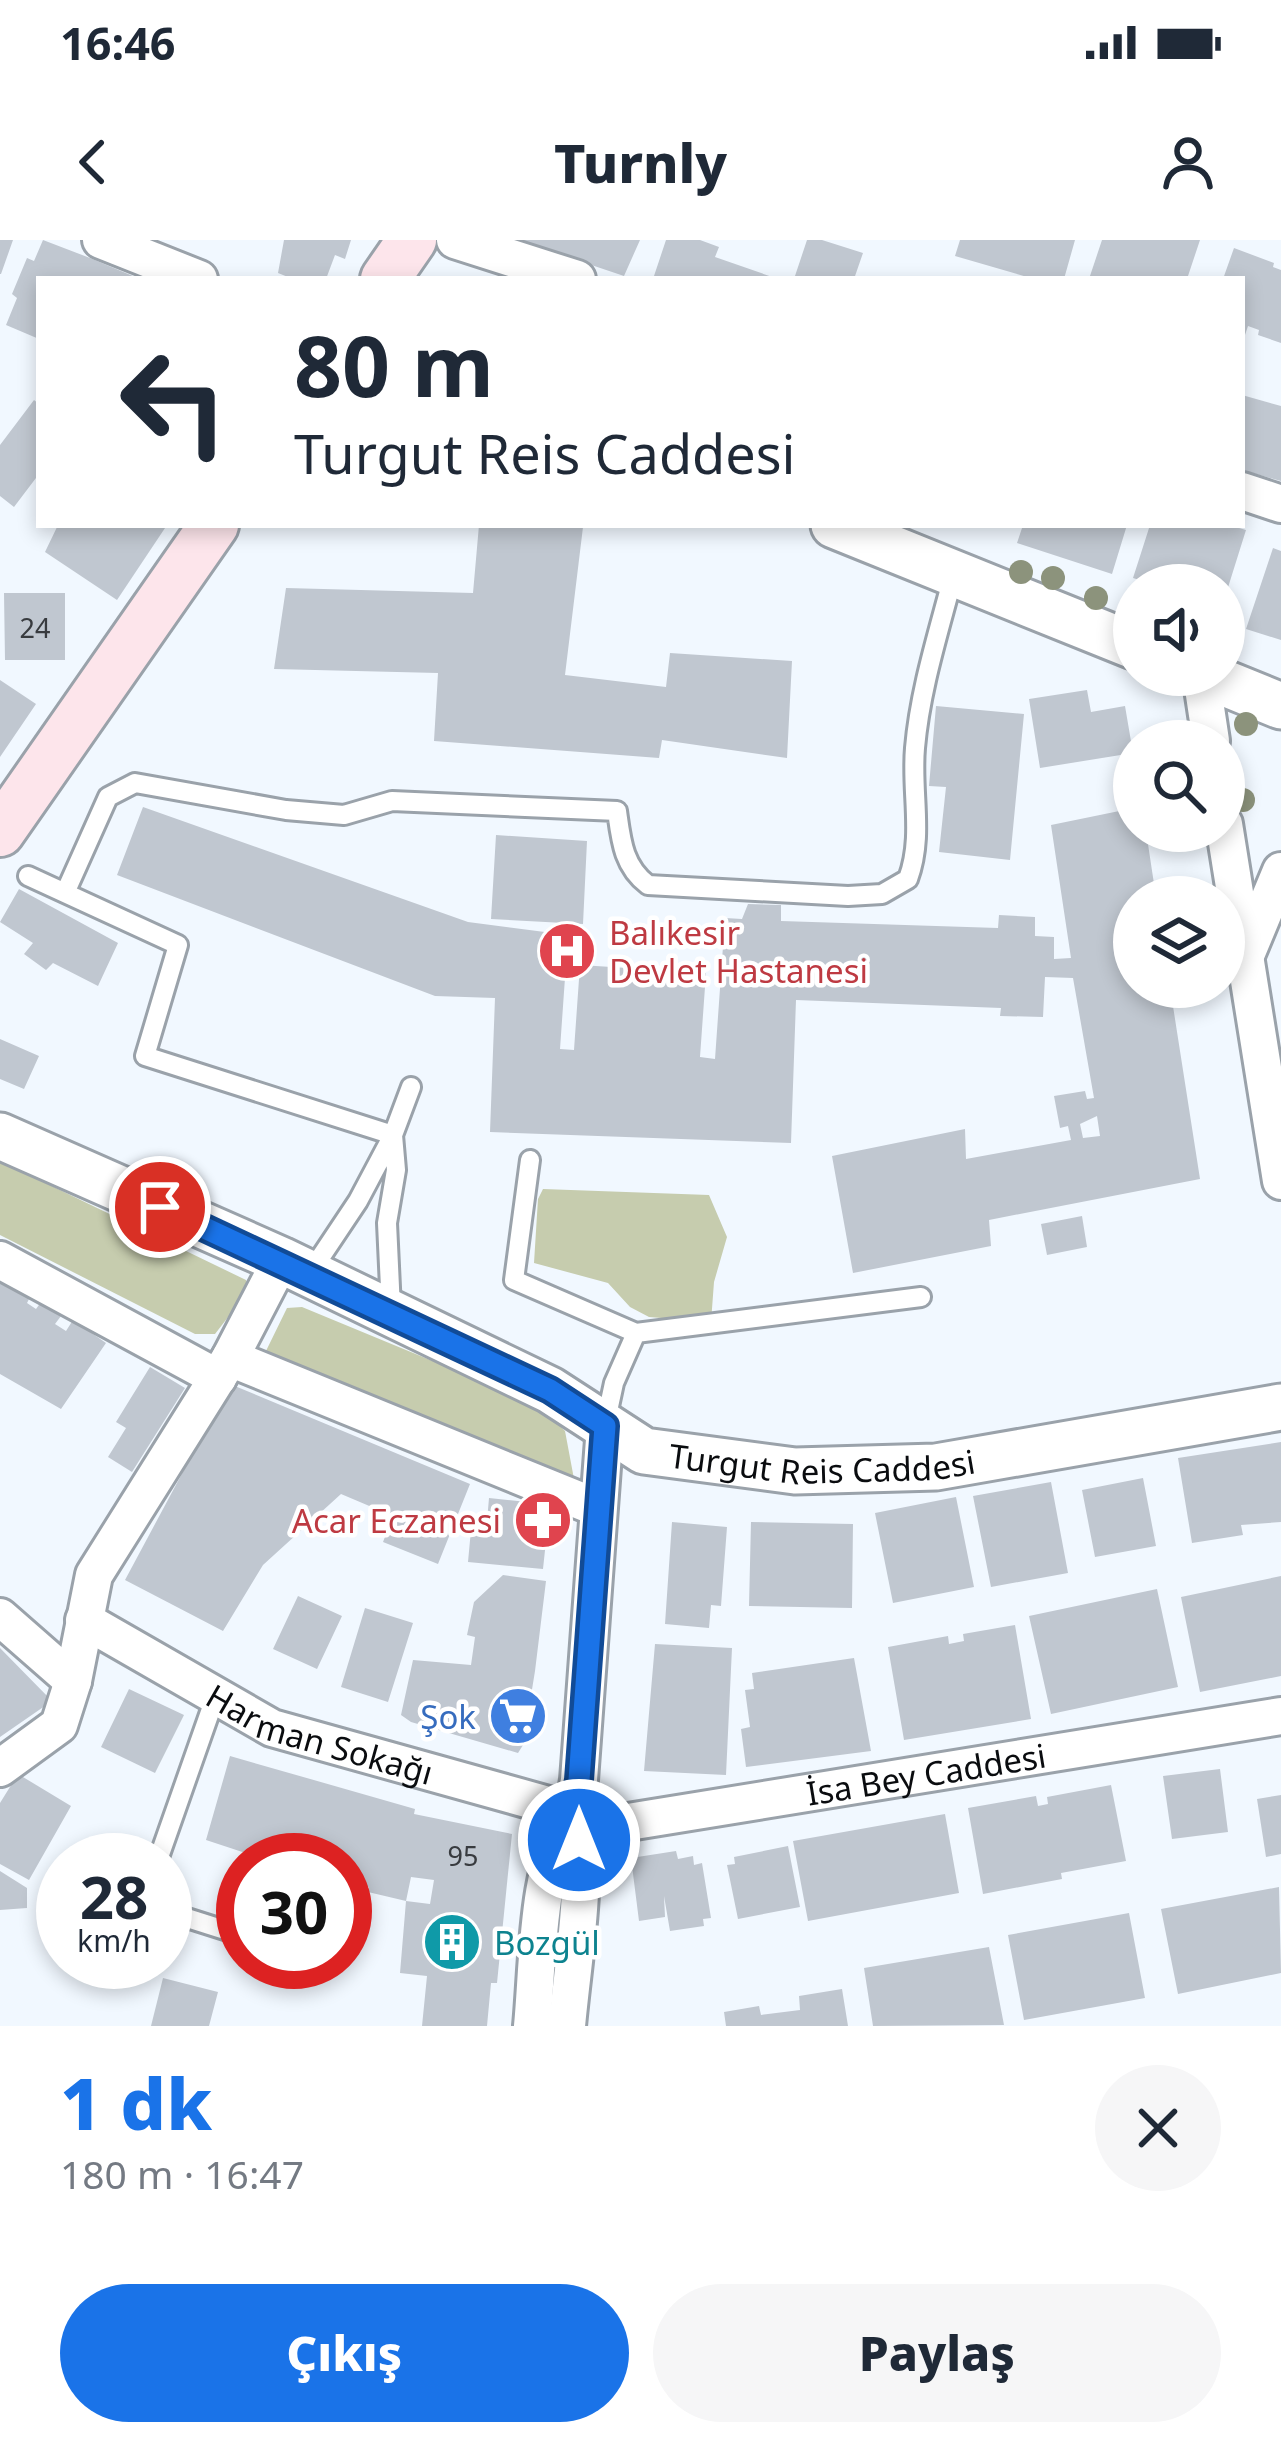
<!DOCTYPE html>
<html lang="tr">
<head>
<meta charset="utf-8">
<style>
	body { margin:0; font-family:"Noto Sans",sans-serif; background:#f6f6f7; color:#1f2937; height:100vh; display:flex; flex-direction:column; font-size:45px; white-space:nowrap }
	* { box-sizing:border-box; margin:0 }
	p { font-size:39px; color:#747a83 }
	.icon { flex:none; width:66px; height:66px; fill:none; stroke:currentColor; stroke-width:2; stroke-linecap:round; stroke-linejoin:round }
	.map { position:relative; height:1786px; overflow:hidden }
	.sheet { display:flex; flex-direction:column; background:#fff; flex:1 }
	.sheet>* { flex:none }
	.top-card { position:absolute; left:36px; top:36px; width:1209px; height:252px; border-radius:0px; box-shadow:0 6px 18px #0003; background:#fff; color:#1f2937; overflow:hidden }
	.tools { position:absolute; left:1113px; top:324px; display:grid; gap:24px }
	.tools a { display:grid; place-items:center; width:132px; height:132px; border-radius:50%; background:#fff; box-shadow:0 6px 18px #0003; font-size:60px }
	.speed { position:absolute; left:36px; top:1593px; display:flex; gap:24px; font-size:60px; font-weight:700; text-align:center }
	.speed>* { display:grid; place-content:center; width:156px; height:156px; border-radius:50%; background:#fff; box-shadow:0 6px 18px #0003; line-height:1 }
	.speed small { font-size:30px; font-weight:400 }
	.speed .limit { border:18px solid #d22; background:#fff; color:#111 }
	.pin { position:absolute; display:grid; place-items:center; width:102px; height:102px; color:#fff; margin:-51px; border:6px solid #fff; border-radius:50%; box-shadow:0 3px 12px #0007 }
	.me { position:absolute; width:132px; margin:-66px; rotate:0deg; stroke-linejoin:round; filter:drop-shadow(0 0 9px #0008) }
	.turn { display:flex; align-items:center; gap:42px; height:252px; padding:0 60px; font-size:54px }
	.turn .icon { width:156px; height:156px; stroke-width:2.5 }
	.turn b { display:block; font-size:84px; line-height:102px }
	.round { display:grid; place-items:center; flex:none; width:126px; height:126px; border-radius:63px; background:#f6f6f7 }
	.summary { display:flex; align-items:center; justify-content:space-between; height:204px; padding:0 60px }
	h1 { font-size:72px; font-weight:800; line-height:90px; color:#1a73e8 }
	.action { display:flex; gap:24px; margin-top:auto; padding:24px 60px }
	.action a { flex:1; height:138px; border-radius:72px; background:#1a73e8; color:#fff; font-size:48px; font-weight:800; line-height:138px; text-align:center }
	.action a+a { background:#f6f6f7; color:#1f2937 }
	.status { display:flex; justify-content:space-between; align-items:center; height:84px; padding:0 60px; background:#fff; direction:ltr }
	.status svg { height:33px; fill:currentColor }
	header { display:flex; justify-content:space-between; align-items:center; height:156px; padding:0 60px; background:#fff; font-size:54px; font-weight:800 }
	.map>svg:first-child { display:block }
	.green { fill:#c6ccae }
	.building { fill:#c0c7d0; fill-rule:evenodd }
	.lines { fill:none; stroke-linecap:round; stroke-linejoin:round }
	.service-casing { stroke:#9aa2aa; stroke-width:24 }
	.minor-casing { stroke:#9aa2aa; stroke-width:42 }
	.tertiary-casing { stroke:#9aa2aa; stroke-width:51 }
	.secondary-casing { stroke:#9aa2aa; stroke-width:54 }
	.service { stroke:#fff; stroke-width:18 }
	.minor { stroke:#fff; stroke-width:36 }
	.tertiary { stroke:#fff; stroke-width:45 }
	.secondary { stroke:#fde5eb; stroke-width:48 }
	.tree { fill:#8c937c }
	.route-casing { stroke:#114b97; stroke-width:30 }
	.route { stroke:#1a73e8; stroke-width:21 }
	.labels { text-anchor:middle; dominant-baseline:central; stroke-width:9; stroke-linejoin:round; paint-order:stroke }
	.number-label { font-size:27px; fill:#383b3f }
	.health-label { font-size:33px; fill:#be3a42; stroke:#fff; text-anchor:start }
	.street-label { font-size:33px; fill:#0a0c0f; stroke:#fff }
	.shop-label { font-size:33px; fill:#366cbe; stroke:#fff; text-anchor:end }
	.culture-label { font-size:33px; fill:#0d838f; stroke:#fff; text-anchor:start }
</style>
</head>
<body>
<div class="status"><b>16:46</b><svg viewBox="0 0 49 12"><path d="M0 12V9h3v3zM5 12V6h3v6zM10 12V3h3v9zM15 12V0h3v12zM26 1h20v11H26zM47 4h2v5h-2z"/></svg></div>
<header><svg class="icon" aria-label="back" viewBox="0 0 24 24"><path d="M15 5l-7 7 7 7"/></svg>Turnly<svg class="icon" aria-label="person" viewBox="0 0 24 24"><circle cx="12" cy="8" r="4"/><path d="M4 21q1-7 8-7t8 7"/></svg></header>
<div class="map">
<svg width="1281" height="1786" viewBox="0 0 1281 1786">
	<rect width="100%" height="100%" fill="#f1f8ff"/>
	<path class="green" d="M0,921L246,1040L249,1050L215,1094H195L0,995Z
		M543,949L709,955L727,997L714,1042L711,1082L649,1077L630,1067L608,1043L534,1023L538,959Z
		M302,1067L539,1165L565,1191L574,1239L561,1243L265,1113L287,1068Z"/>
	<path class="building" d="M0,0H13L1,34H0Z
		M43,0L90,18L140,39H39V99L6,85L17,58L12,54L27,18L34,21Z
		M284,0H351L345,19L335,15L326,39H293L278,33Z
		M517,0H640L624,36Z
		M666,0H700L719,7L715,17L778,39H653Z
		M807,0H822L863,13L854,39H794Z
		M960,0H1075L1064,39H1034L955,16Z
		M1102,0H1200L1187,39H1089Z
		M1234,8L1274,23L1273,27L1281,30V103L1258,95L1259,90L1248,86L1245,95L1242,93V39H1223Z
		M1242,155L1281,166V241L1242,230Z
		M34,160L39,164V234L14,267L0,256V205Z
		M58,285H167L117,360L45,312Z
		M479,285L583,287L565,435L666,447L670,413L792,421L787,518L662,500L659,518L434,501L438,433L274,429L286,348L473,353Z
		M1023,285H1127L1112,334L1017,303Z
		M1150,285H1229L1246,290L1225,357L1224,345H1156L1133,338Z
		M1273,308L1281,311V400L1246,389Z
		M4,353H65V420H5Z
		M0,440L36,464L0,517Z
		M1087,450L1091,472L1125,466L1133,513L1040,528L1029,459Z
		M936,466L1024,474L1010,620L939,612L946,547L929,546Z
		M143,567L468,682L568,695L560,809L574,810L580,725L706,733L700,817L715,819L725,678L742,679L748,664L781,665V681L998,688L999,675L1035,677V696L1054,697V719L1071,718L1051,585L1134,568V591H1146L1156,657H1134V747H1170L1200,939L989,980L991,1006L853,1033L832,916L965,889L966,919L1071,900L1068,886L1060,888L1054,856L1085,851L1087,859L1094,858L1073,738L1045,737L1043,777L1000,776L1001,768L796,760L791,903L490,892L495,758L435,756L117,635ZM1097,876L1100,896L1083,898L1080,884Z
		M496,595L587,601L583,684L491,679Z
		M19,649L118,703L98,746L53,723L46,730L24,714L33,703L0,682Z
		M0,799L39,816L24,849L0,839Z
		M1082,976L1087,1007L1047,1015L1041,984Z
		M0,1037L30,1057L27,1063L36,1069L41,1062L61,1076L55,1084L66,1091L73,1080L106,1103L61,1169L0,1134Z
		M150,1127L185,1148L132,1232L108,1217L126,1188L116,1182Z
		M230,1144L470,1244L438,1324L383,1302L393,1276L341,1254L263,1325L223,1391L125,1340Z
		M1281,1202V1282L1241,1285L1243,1295L1192,1303L1178,1218Z
		M1143,1238L1156,1306L1095,1317L1082,1250Z
		M1051,1242L1068,1333L991,1347L973,1256Z
		M956,1257L974,1347L893,1363L875,1273Z
		M489,1258L528,1262L527,1271L549,1273L543,1329L468,1322L472,1279L487,1281Z
		M672,1282L727,1287L721,1366L711,1365L709,1388L665,1384Z
		M751,1282L853,1284L852,1368L749,1366Z
		M503,1335L546,1341L535,1431L523,1505L518,1513L411,1482L401,1475L413,1420L471,1425L475,1397L467,1395L474,1362Z
		M1281,1336V1436L1200,1452L1181,1357Z
		M1157,1349L1178,1447L1051,1474L1029,1376Z
		M298,1356L342,1376L317,1429L273,1409Z
		M365,1368L413,1383L388,1462L341,1447Z
		M1015,1385L1031,1479L904,1500L888,1407L948,1396L949,1404L964,1401L963,1394Z
		M655,1404L732,1408L726,1535L644,1531Z
		M0,1408L52,1461L0,1497Z
		M854,1418L871,1511L746,1527L741,1489L750,1487L745,1450L754,1449L752,1433Z
		M129,1449L184,1475L155,1533L101,1507Z
		M230,1516L415,1569L414,1574L512,1594L497,1743H491L487,1786H422L427,1736L400,1733L406,1661L430,1664L434,1640L411,1637L406,1661L368,1652L369,1647L345,1641V1620H267L206,1600Z
		M1220,1529L1228,1592L1172,1599L1163,1536Z
		M18,1534L71,1566L29,1640L0,1624V1563Z
		M1111,1545L1126,1621L1061,1633L1062,1639L983,1654L968,1568L1036,1556L1038,1566L1048,1564L1047,1557Z
		M1281,1555V1614L1266,1617L1257,1559Z
		M945,1574L959,1653L808,1681L793,1601Z
		M788,1606L800,1667L738,1679L727,1625L735,1624L734,1617Z
		M676,1611L678,1619L693,1616L694,1625L702,1623L711,1678L703,1679L704,1686L670,1691L664,1656L665,1677L639,1681L631,1618Z
		M0,1631L27,1648V1668L0,1670Z
		M1279,1647L1281,1733L1178,1754L1161,1669Z
		M1129,1673L1145,1758L1024,1780L1008,1695Z
		M989,1707L1004,1785L873,1786L864,1728Z
		M163,1738L218,1752L209,1786H151Z
		M842,1749L848,1786H726L724,1772L759,1766L761,1775L800,1770L799,1756Z"/>
	<g class="lines">
		<defs>
			<path id="service" d="M28,636L178,705L145,816L393,895L358,961L310,1033
				M65,653L108,557L135,543L286,570L344,575L392,561L617,571C621,600 623,626 648,645L848,656L882,654L908,639C924,596 911,553 915,508C920,449 939,391 954,333
				M530,920L514,1040L636,1093L921,1057
				M391,1069L387,983L396,930L393,895L411,847
				M605,1185L614,1143L636,1093
				M158,1620L216,1455
				M165,1671L228,1691"/>
			<g id="minor">
				<path d="M101,0L199,39"/>
				<path d="M455,0L577,39"/>
				<path d="M1242,251L1281,264"/>
				<path d="M1201,435L1211,501"/>
				<path d="M1224,584L1281,941"/>
				<path d="M1246,715L1281,631"/>
				<path d="M0,1020L218,1138"/>
				<path d="M230,1118L598,1268"/>
				<path d="M0,1377L73,1441"/>
				<path id="s1" d="M84,1380L272,1488L616,1584L1281,1476"/>
				<path d="M0,1528L59,1485L73,1441L94,1335L230,1118L281,1020"/>
				<path d="M532,1786C538,1726 536,1622 572,1575"/>
				<path d="M567,1786C571,1742 578,1697 580,1653C581,1611 571,1581 579,1540L605,1186"/>
			</g>
			<g id="tertiary">
				<path d="M834,285L1134,406"/>
				<path d="M1205,435L1281,466"/>
				<path id="s2" d="M0,896L281,1020L550,1150L644,1211L795,1231L936,1227L1281,1167"/>
			</g>
			<path id="secondary" d="M385,39L412,0
				M0,592L214,285"/>
		</defs>
		<use href="#service" class="service-casing"/>
		<use href="#minor" class="minor-casing"/>
		<use href="#tertiary" class="tertiary-casing"/>
		<use href="#secondary" class="secondary-casing"/>
		<use href="#service" class="service"/>
		<use href="#minor" class="minor"/>
		<use href="#tertiary" class="tertiary"/>
		<use href="#secondary" class="secondary"/>
	</g>
	<g class="tree">
		<circle cx="1021" cy="332" r="12"/>
		<circle cx="1053" cy="338" r="12"/>
		<circle cx="1096" cy="358" r="12"/>
		<circle cx="1246" cy="484" r="12"/>
		<circle cx="1243" cy="560" r="12"/>
	</g>
	<g class="lines">
		<defs>
			<path id="route" d="M160,967L550,1150L605,1186L579,1540L572,1575L579,1600"/>
		</defs>
		<use href="#route" class="route-casing"/>
		<use href="#route" class="route"/>
	</g>
	<defs>
		<symbol id="hospital-disc" viewBox="-11 -11 22 22"><circle r="9.5" fill="#e0444e" stroke="#fff"/><path d="M-5-5h3v3.5h4V-5h3V5h-3V1.5h-4V5h-3Z" fill="#fff"/></symbol>
		<symbol id="pharmacy-disc" viewBox="-11 -11 22 22"><circle r="9.5" fill="#e0444e" stroke="#fff"/><path d="M-2-6h4v4h4v4h-4v4h-4v-4h-4v-4h4Z" fill="#fff"/></symbol>
		<symbol id="supermarket-disc" viewBox="-11 -11 22 22"><circle r="9.5" fill="#3f7fe0" stroke="#fff"/><path d="M-6-5.5h2.5l.6 2H6L4.5 2H-2.5L-4.4-4H-6ZM-1.5 3.2a1.3 1.3 0 1 0 .1 0ZM3 3.2a1.3 1.3 0 1 0 .1 0Z" fill="#fff"/></symbol>
		<symbol id="building-disc" viewBox="-11 -11 22 22"><circle r="9.5" fill="#0f9aa8" stroke="#fff"/><path d="M-4-6H4V6H1V3H-1V6H-4ZM-2.5-4.3h1.7v1.8h-1.7ZM.8-4.3h1.7v1.8H.8ZM-2.5-1h1.7V.8h-1.7ZM.8-1h1.7V.8H.8Z" fill="#fff"/></symbol>
	</defs>
	<g fill-rule="evenodd">
		<use href="#hospital-disc" x="534" y="678" width="66" height="66"/>
		<use href="#pharmacy-disc" x="510" y="1247" width="66" height="66"/>
		<use href="#supermarket-disc" x="485" y="1443" width="66" height="66"/>
		<use href="#building-disc" x="419" y="1669" width="66" height="66"/>
	</g>
	<g class="labels">
		<g class="number-label">
			<text x="35" y="387">24</text>
			<text x="463" y="1615">95</text>
		</g>
		<g class="health-label">
			<text x="609" y="692">Balıkesir<tspan x="609" dy="38">Devlet Hastanesi</tspan></text>
			<text x="501" y="1280" text-anchor="end">Acar Eczanesi</text>
		</g>
		<g class="street-label">
			<text stroke="none"><textPath href="#s2" startOffset="897">Turgut Reis Caddesi</textPath></text>
			<text stroke="none"><textPath href="#s1" startOffset="264">Harman Sokağı</textPath></text>
			<text stroke="none"><textPath href="#s1" startOffset="888">İsa Bey Caddesi</textPath></text>
		</g>
		<g class="shop-label">
			<text x="476" y="1476">Şok</text>
		</g>
		<g class="culture-label">
			<text x="494" y="1702">Bozgül</text>
		</g>
	</g>
</svg>
<div class="tools">
<a><svg class="icon" aria-label="sound" viewBox="0 0 24 24"><path d="M4 9h4l5-4v14l-5-4H4zM17 9q2 3 0 6"/></svg></a>
<a><svg class="icon" aria-label="search" viewBox="0 0 24 24"><circle cx="10" cy="10" r="6"/><path d="M15 15l6 6"/></svg></a>
<a><svg class="icon" aria-label="layers" viewBox="0 0 24 24"><path d="M12 4l9 5-9 5-9-5zM3 14l9 5 9-5"/></svg></a>
</div>
<div class="speed"><div>28<small>km/h</small></div><div class="limit">30</div></div>
<div class="pin" style="left:160px;top:967px;background:#d93025"><svg class="icon" aria-label="arrive" viewBox="0 0 24 24"><path d="M6 21V4h12l-3 4 3 4H6"/></svg></div>
<svg class="me" style="left:579px;top:1600px" viewBox="-20 -20 40 40"><circle r="17" fill="#1a73e8" stroke="#fff" stroke-width="3"/><path d="M0-11L8 9 0 5-8 9z" fill="#fff"/></svg>
<div class="top-card">
<div class="turn"><svg class="icon" aria-label="left" viewBox="0 0 24 24"><path d="M17 20v-9H6M10 6l-5 5 5 5"/></svg><div><b>80 m</b>Turgut Reis Caddesi</div></div>
</div>
</div>
<section class="sheet">
<div class="summary"><div><h1>1 dk</h1><p>180 m · 16:47</p></div><a class="round"><svg class="icon" aria-label="close" viewBox="0 0 24 24"><path d="M6 6l12 12M18 6L6 18"/></svg></a></div>
<div class="action"><a>Çıkış</a><a>Paylaş</a></div>
</section>
</body>
</html>
